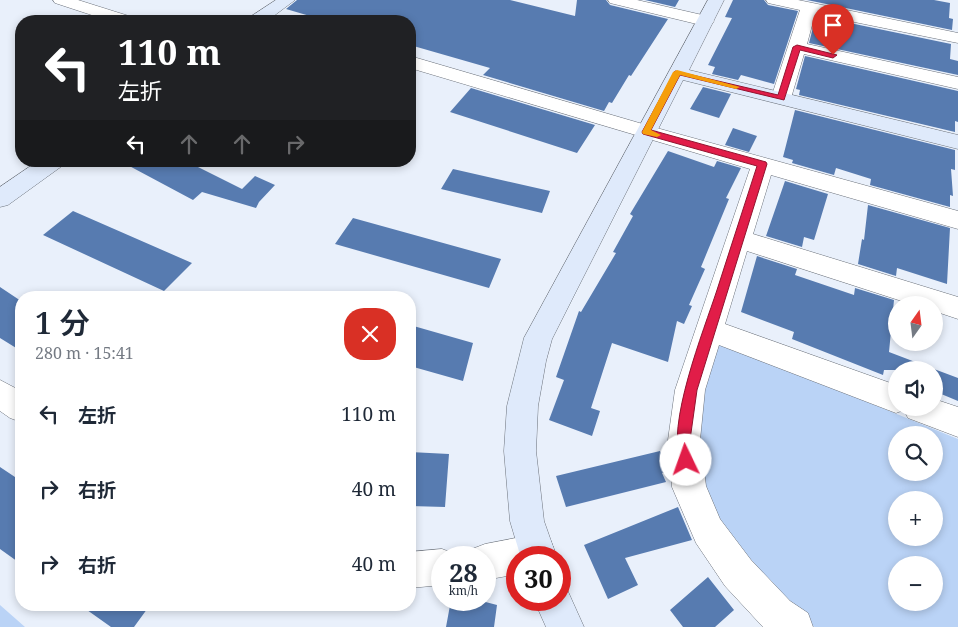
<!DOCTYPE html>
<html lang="ja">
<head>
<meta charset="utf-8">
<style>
	body { margin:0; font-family:"Noto Serif","Noto Sans JP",serif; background:#f6f6f7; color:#1f2937; height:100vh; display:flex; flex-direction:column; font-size:19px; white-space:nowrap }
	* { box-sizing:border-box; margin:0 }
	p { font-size:16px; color:#747a83 }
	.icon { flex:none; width:28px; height:28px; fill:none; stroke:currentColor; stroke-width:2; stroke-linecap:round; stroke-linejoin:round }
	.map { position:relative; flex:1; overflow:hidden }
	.panel { position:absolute; left:15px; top:291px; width:401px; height:320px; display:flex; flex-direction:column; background:#fff; border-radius:20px; box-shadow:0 2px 8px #0003 }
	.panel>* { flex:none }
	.guide { position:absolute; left:15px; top:15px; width:401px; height:152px; border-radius:20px; box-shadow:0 2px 8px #0003; background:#202124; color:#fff; overflow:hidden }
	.needle { width:32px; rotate:14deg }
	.tools { position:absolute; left:888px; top:296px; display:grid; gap:10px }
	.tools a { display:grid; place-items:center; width:55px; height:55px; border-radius:50%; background:#fff; box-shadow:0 2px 8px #0003; font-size:25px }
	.speed { position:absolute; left:431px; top:546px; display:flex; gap:10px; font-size:25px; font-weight:700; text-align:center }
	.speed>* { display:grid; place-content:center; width:65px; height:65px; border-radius:50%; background:#fff; box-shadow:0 2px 8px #0003; line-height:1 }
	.speed small { font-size:12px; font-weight:400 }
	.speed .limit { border:8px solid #d22; background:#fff; color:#111 }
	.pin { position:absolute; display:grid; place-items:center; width:42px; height:42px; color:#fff; margin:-51px -21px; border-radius:50% 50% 50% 0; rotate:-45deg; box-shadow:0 0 5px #0007 }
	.pin .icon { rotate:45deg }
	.me { position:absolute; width:55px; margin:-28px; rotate:357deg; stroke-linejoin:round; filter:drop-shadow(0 0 4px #0008) }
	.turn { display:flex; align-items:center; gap:18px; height:105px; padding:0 20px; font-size:22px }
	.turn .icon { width:65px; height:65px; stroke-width:2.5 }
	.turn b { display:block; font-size:35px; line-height:42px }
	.lanes { display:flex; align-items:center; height:48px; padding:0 20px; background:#0003; justify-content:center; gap:25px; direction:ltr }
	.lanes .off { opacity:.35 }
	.round { display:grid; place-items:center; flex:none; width:52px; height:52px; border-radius:20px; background:#f6f6f7 }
	.summary { display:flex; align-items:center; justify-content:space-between; height:85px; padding:0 20px }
	h1 { font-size:30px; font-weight:600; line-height:38px }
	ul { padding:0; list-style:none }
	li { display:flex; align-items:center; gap:15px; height:75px; padding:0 20px }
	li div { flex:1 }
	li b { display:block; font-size:19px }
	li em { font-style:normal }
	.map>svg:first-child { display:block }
	.green { fill:#bad3f6; fill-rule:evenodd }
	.building { fill:#577bb0 }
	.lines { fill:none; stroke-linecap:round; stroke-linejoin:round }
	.street-casing { stroke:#6c727b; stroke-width:1 }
	.secondary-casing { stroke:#6c727b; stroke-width:1 }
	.street { fill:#fff; fill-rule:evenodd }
	.secondary { fill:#dfeafb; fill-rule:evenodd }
	.route { fill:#e11d48; stroke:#92132f }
	.slow { fill:#f59e0b }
</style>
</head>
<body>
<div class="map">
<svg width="958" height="627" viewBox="0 0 958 627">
	<rect width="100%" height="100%" fill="#e9f0fb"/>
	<path class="green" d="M708,337L958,439V627H815L777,614L738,573L684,446ZM896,435H934V472H896ZM896,500H934V538H896ZM896,565H934V602H896Z
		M0,605L25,627H0Z"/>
	<path class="building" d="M297,0H510L575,16L577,0H606L610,5L668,19L631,76L629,75L612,103L609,102L604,111L483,75L490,68L410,45V21H327L286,9Z
		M645,0H679L675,7Z
		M733,0H764L768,5L798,11L774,84L741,75L738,80L712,74L715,67L708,65L732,18L725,17Z
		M807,0H934L950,3L949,18L953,19L952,30Z
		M816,16L951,44L950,59L958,61V75L809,43Z
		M805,56L958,91V122L955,121V132L799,95L800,90L796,89Z
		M703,87L731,94L719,118L690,109Z
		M471,88L595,125L577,153L450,112Z
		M795,110L955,150V170L951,169L953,196L950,195V207L870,185L871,179L836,168L834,175L792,163L793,160L783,157Z
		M733,128L757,136L749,152L725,145Z
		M668,151L714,167L717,161L741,168L726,198L729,199L701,267L705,269L689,305L692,306L684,324L677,321L668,362L612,343L591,408L600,411L592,436L549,420L564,380L556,377L579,311L581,312L616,253L613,252L633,216L630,214Z
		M120,161H186L242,189L255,176L275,185L259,202L256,208L202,192L193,200Z
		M453,169L550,191L542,213L441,189Z
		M785,181L828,194L814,240L804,237L802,247L766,236Z
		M868,205L950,228L947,284L897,268L896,276L858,264L862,239L864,240Z
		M73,211L192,263L164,291L43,235Z
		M353,218L501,259L489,288L335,244Z
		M757,256L797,269L795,275L854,295L855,288L894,300L889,352L931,368V370H884L883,375L792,339L794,332L741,312Z
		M0,287L21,301V351L0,338Z
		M410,325L473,343L463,381L410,366Z
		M934,369L958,378V401L934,391Z
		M660,451L669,469V472L662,473L666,482L566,507L556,476Z
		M410,452L449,454L445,507L410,506Z
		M0,467L21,481V564L0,549Z
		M678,507L692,540L625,558L638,585L608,599L584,545Z
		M708,577L734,610L715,627H683L670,610Z
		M451,600H478L497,605L494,627H446Z
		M80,605H150L134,627H111Z"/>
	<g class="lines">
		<defs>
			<path id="street" d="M53,0H78L132,17L135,21H110L55,3Z
				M608,0H637L711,17L714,21L711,25L705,26L610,3Z
				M766,0H798L958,33V43L815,14L807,44L958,77V89L804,54L791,98L788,102L781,104L774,102L771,98L800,10L768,3Z
				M410,56L653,127L958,211V229L771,175L753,234L958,297V319L934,311V305H914L747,251L725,324L896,385V408H934V399L958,407V437L908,418L904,410L896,413L719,345L705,390L700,440L706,486L720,519L751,560L790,601L808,613L813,627H763L725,586L696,543L672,487L668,440L675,390L750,169L410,68Z
				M0,380L21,391V422L10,418L0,411Z
				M537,534L550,539L555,552L553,558H518V574L485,580V558H469L472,549L485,544Z
				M442,549L455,554L456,558H442V585L410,588V552Z"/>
			<path id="secondary" d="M276,0H295L267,21H248L250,17Z
				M708,0H724L689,70L958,135V149L683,80L552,339L546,361L538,406L536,451L544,521L557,558H521L510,521L504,451L507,406L524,338Z
				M38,161H65L62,166L8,205L0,207V187Z
				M560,584L566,587L584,627H546L534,600H560Z"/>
		</defs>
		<use href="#street" class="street-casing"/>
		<use href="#secondary" class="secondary-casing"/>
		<use href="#street" class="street"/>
		<use href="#secondary" class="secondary"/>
	</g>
	<path class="route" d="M797,45L837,55L833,58L800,50L784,100L680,75L651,130L766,162L767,164L697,390L690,440L693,460L691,464L686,466L681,464C665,426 704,330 717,290C730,249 744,207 757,166L643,134L642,132L675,71L778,95L793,47Z"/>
	<path class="slow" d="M677,70L740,87L736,89L680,75L651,130L661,135L657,137L643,134L642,132L673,72Z"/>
</svg>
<div class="tools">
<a><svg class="needle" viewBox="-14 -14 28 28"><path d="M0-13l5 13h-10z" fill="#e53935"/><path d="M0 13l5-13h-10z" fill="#747a83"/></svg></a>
<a><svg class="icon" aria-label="sound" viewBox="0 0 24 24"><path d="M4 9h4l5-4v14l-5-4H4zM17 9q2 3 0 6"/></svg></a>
<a><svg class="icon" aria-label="search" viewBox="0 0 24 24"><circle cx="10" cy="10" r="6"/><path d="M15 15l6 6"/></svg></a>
<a>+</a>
<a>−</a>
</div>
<div class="speed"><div>28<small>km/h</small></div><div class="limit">30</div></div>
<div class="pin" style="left:833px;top:55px;background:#d93025"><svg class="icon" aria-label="arrive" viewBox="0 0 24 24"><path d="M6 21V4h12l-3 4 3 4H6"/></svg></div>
<svg class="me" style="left:686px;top:460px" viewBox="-20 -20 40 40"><circle r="19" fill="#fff"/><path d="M0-13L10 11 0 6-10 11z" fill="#e11d48"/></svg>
<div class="guide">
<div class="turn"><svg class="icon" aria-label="left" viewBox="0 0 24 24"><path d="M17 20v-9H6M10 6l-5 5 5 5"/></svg><div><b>110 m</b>左折</div></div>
<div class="lanes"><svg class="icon" aria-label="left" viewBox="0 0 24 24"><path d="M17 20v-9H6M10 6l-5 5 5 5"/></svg><svg class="icon off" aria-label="ahead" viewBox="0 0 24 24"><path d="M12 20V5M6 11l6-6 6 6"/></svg><svg class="icon off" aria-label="ahead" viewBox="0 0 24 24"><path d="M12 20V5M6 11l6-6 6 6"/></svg><svg class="icon off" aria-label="right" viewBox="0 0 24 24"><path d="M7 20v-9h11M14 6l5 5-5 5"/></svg></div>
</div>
<section class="panel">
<div class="summary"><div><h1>1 分</h1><p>280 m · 15:41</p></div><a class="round" style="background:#d93025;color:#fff"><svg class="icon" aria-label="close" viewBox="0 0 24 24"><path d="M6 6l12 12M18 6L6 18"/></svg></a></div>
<ul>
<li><svg class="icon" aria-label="left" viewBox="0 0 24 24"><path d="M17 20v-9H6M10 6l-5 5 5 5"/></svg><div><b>左折</b></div><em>110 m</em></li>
<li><svg class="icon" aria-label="right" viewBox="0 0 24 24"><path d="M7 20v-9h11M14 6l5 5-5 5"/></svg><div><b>右折</b></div><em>40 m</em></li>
<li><svg class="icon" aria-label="right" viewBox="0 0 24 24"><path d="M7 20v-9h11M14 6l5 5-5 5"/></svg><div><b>右折</b></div><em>40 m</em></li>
</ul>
</section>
</div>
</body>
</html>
